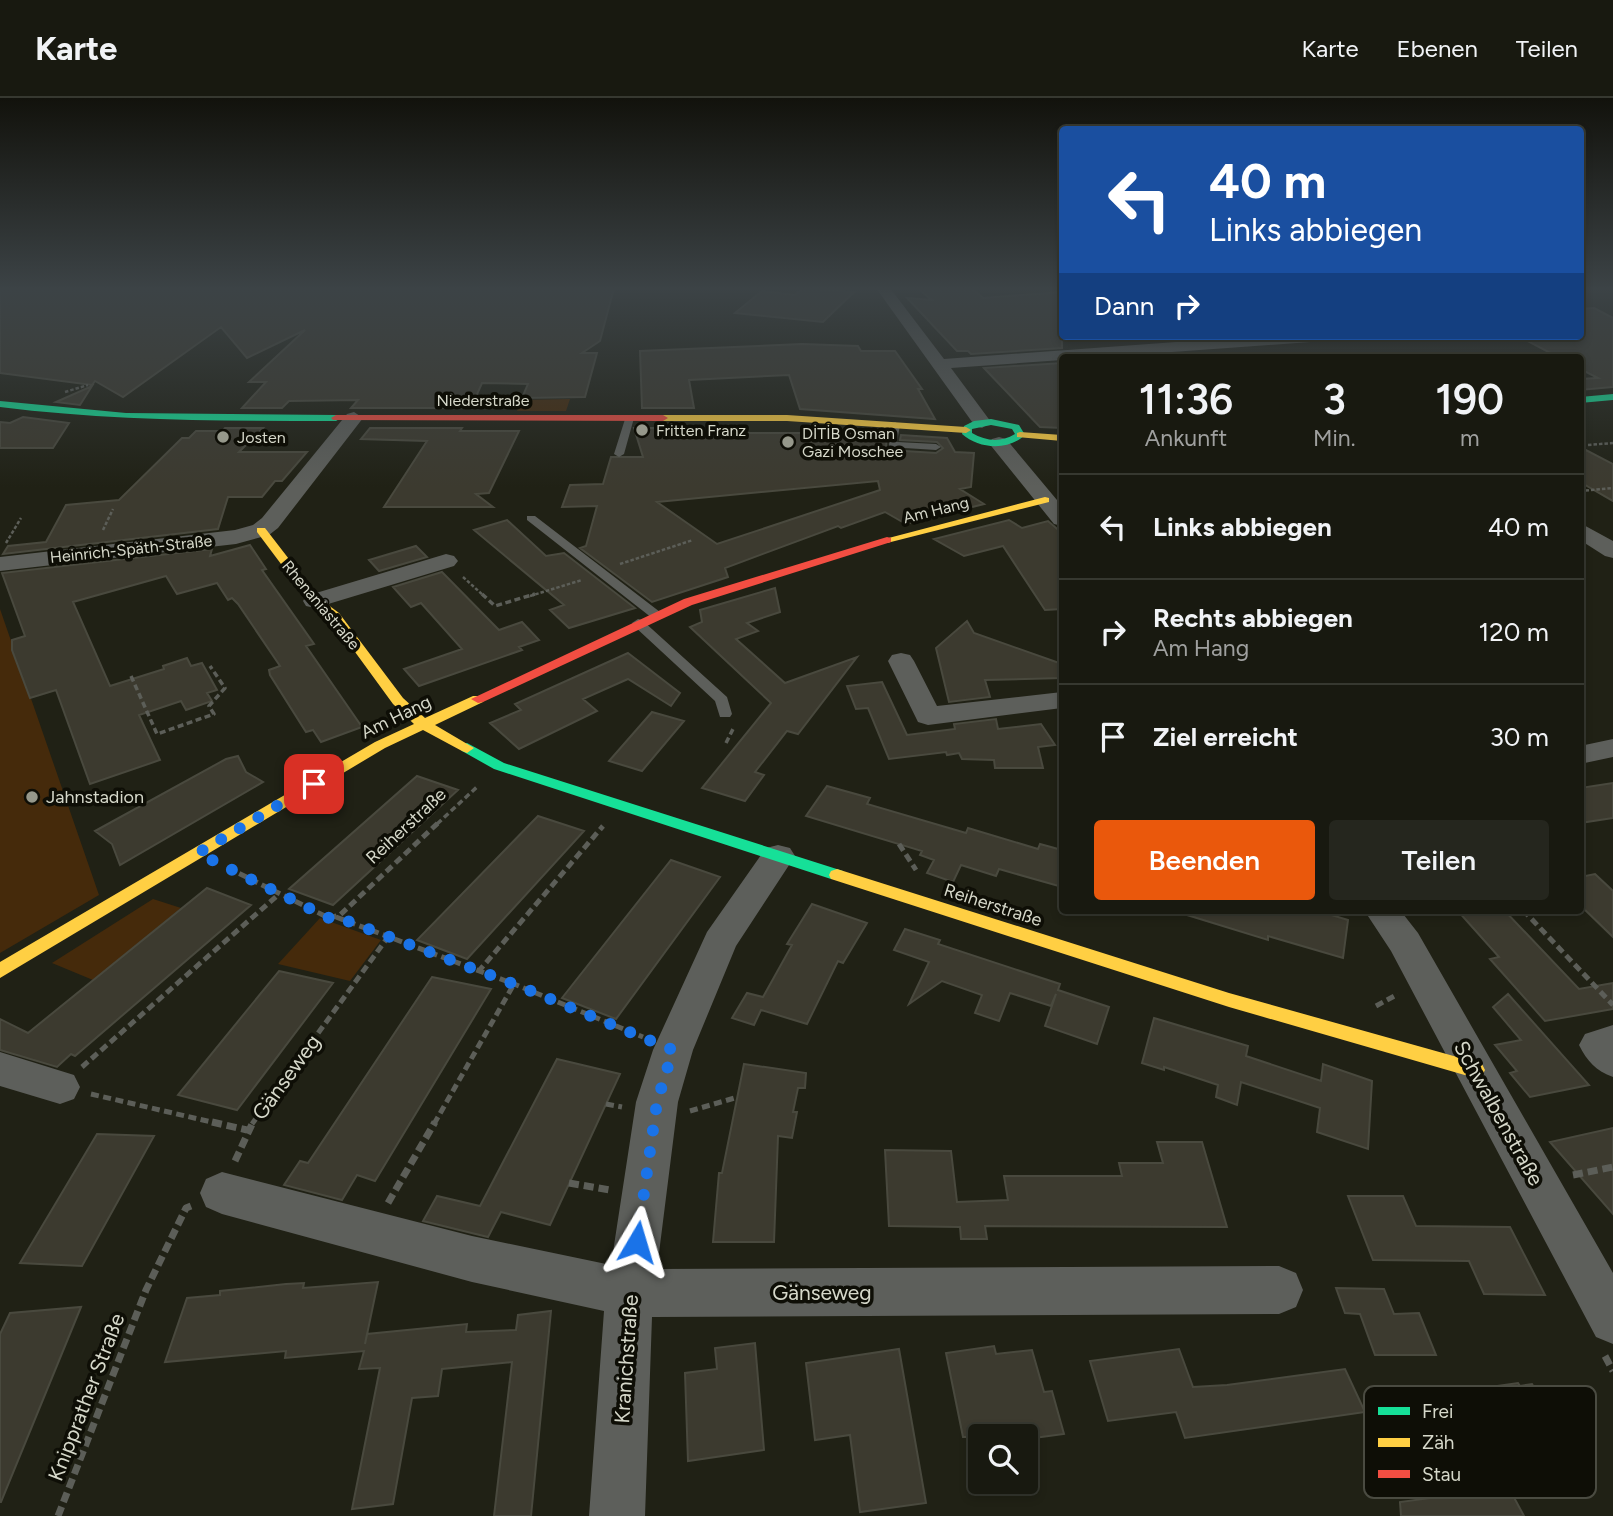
<!DOCTYPE html>
<html lang="de">
<head>
<meta charset="utf-8">
<style>
	body { margin:0; font-family:Figtree,sans-serif; background:#25261e; color:#f1f3f6; height:100vh; display:flex; flex-direction:column; font-size:26px; white-space:nowrap }
	* { box-sizing:border-box; margin:0 }
	p { font-size:23px; color:#9fa09f }
	.icon { flex:none; width:38px; height:38px; fill:none; stroke:currentColor; stroke-width:2; stroke-linecap:round; stroke-linejoin:round }
	.map { position:relative; flex:1; overflow:hidden }
	.sheet { position:absolute; left:1059px; top:256px; width:525px; height:560px; display:flex; flex-direction:column; background:#181910; border-radius:7px; box-shadow:0 4px 10px #0003,0 0 0 2px #363830 }
	.sheet>* { flex:none }
	.guide { position:absolute; left:1059px; top:28px; width:525px; height:214px; border-radius:7px; box-shadow:0 4px 10px #0003,0 0 0 2px #363830; background:#1a4fa0; color:#fff; overflow:hidden }
	.fabs { position:absolute; left:968px; top:1326px; display:grid; gap:14px }
	.fabs a { display:grid; place-items:center; width:70px; height:70px; border-radius:7px; background:#181910; box-shadow:0 4px 10px #0003,0 0 0 2px #363830; font-size:35px }
	.pin { position:absolute; display:grid; place-items:center; width:60px; height:60px; color:#fff; margin:-30px; border-radius:14px; box-shadow:0 4px 10px #0006 }
	.me { position:absolute; width:77px; margin:-38px; rotate:7deg; stroke-linejoin:round; filter:drop-shadow(0 0 5px #0008) }
	.turn { display:flex; align-items:center; gap:24px; height:147px; padding:0 35px; font-size:32px }
	.turn .icon { width:91px; height:91px; stroke-width:2.5 }
	.turn b { display:block; font-size:49px; line-height:60px }
	.then { display:flex; align-items:center; height:66px; padding:0 35px; background:#0003; gap:14px; font-size:26px }
	.eta { display:flex; justify-content:space-evenly; align-items:center; height:119px; text-align:center }
	.eta b { font-size:42px; font-weight:600; line-height:49px }
	.button { display:flex; gap:14px; margin-top:auto; padding:14px 35px }
	.button a { flex:1; height:80px; border-radius:7px; background:#ea580c; color:#fff; font-size:28px; font-weight:600; line-height:80px; text-align:center }
	.button a+a { background:#25261e; color:#f1f3f6 }
	ul { padding:0; list-style:none }
	li { display:flex; align-items:center; gap:21px; height:105px; padding:0 35px; border-top:2px solid #363830 }
	li div { flex:1 }
	li b { display:block; font-size:26px }
	li em { font-style:normal }
	header { display:flex; align-items:center; gap:42px; box-sizing:border-box; height:98px; padding:0 35px; background:#181910; border-bottom:2px solid #363830 }
	header strong { font-size:33px }
	nav { display:flex; gap:38px; margin-inline-start:auto; font-size:24px }
	.map>svg:first-child { display:block }
	.green { fill:#452a0b }
	.building { fill:#3c3a2f; stroke:#49493e; stroke-width:2; fill-rule:evenodd }
	.lines { fill:none; stroke-linecap:round; stroke-linejoin:round }
	.path-far3 { stroke:#5c5e58; stroke-width:2.5; stroke-dasharray:3.5 2; stroke-linecap:butt }
	.path-far2 { stroke:#5c5e58; stroke-width:3.5; stroke-dasharray:6 3.5; stroke-linecap:butt }
	.path-far1 { stroke:#5c5e58; stroke-width:5; stroke-dasharray:8 4.5; stroke-linecap:butt }
	.path { stroke:#5c5e58; stroke-width:7; stroke-dasharray:10 5; stroke-linecap:butt }
	.lane { fill:#5d5f5b; fill-rule:evenodd }
	.street { fill:#5d5f5b; fill-rule:evenodd }
	.fast { fill:#16e098; fill-rule:evenodd }
	.slow { fill:#ffcf43; fill-rule:evenodd }
	.jam { fill:#f24e42; fill-rule:evenodd }
	.route { stroke:#1a73e8; stroke-width:12; stroke-dasharray:0 21.6 }
	.poi-dot { fill:#96988b; stroke:#0e0e06; stroke-width:2.5 }
	.labels { text-anchor:middle; dominant-baseline:central; stroke-width:7; stroke-linejoin:round; paint-order:stroke }
	.far-street-label { font-size:16px; fill:#d6d8ca; stroke:#0e0e06 }
	.far-poi-label { font-size:16px; fill:#d6d8ca; stroke:#0e0e06; text-anchor:start }
	.street-label { font-size:18px; fill:#d6d8ca; stroke:#0e0e06 }
	.poi-label { font-size:18px; fill:#d6d8ca; stroke:#0e0e06; text-anchor:start }
	.near-street-label { font-size:21px; fill:#d6d8ca; stroke:#0e0e06 }
	.key { fill:#0e0e06; stroke:#4a4b41; stroke-width:2 }
	.key-label { font-size:19px; fill:#d6d8ca }
</style>
</head>
<body>
<header>
<strong>Karte</strong>
<nav><a>Karte</a><a>Ebenen</a><a>Teilen</a></nav>
</header>
<div class="map">
<svg width="1613" height="1418" viewBox="0 0 1613 1418">
	<rect width="100%" height="100%" fill="#202115"/>
	<path class="green" d="M570,301L566,313H517L521,302Z
		M0,511L99,797L0,855Z
		M153,801L181,810L93,882L52,865Z
		M320,820L381,842L350,883L278,866Z"/>
	<path class="building" d="M0,190H614L600,243L582,255H597L585,299L522,300L528,286L482,285L471,310H351L358,302L289,303L282,310H242L266,284H249L305,232L247,260L221,229L123,299L95,283L92,287L0,275Z
		M803,190L854,194L823,224L735,215L762,193L795,197Z
		M917,190H972L983,200L1062,194V250L971,256L968,253H957L907,200L932,202Z
		M1594,210L1613,220V289L1580,292V281L1598,280L1580,271V259H1558L1518,238H1580V211Z
		M802,246L858,248L861,253H895L922,291H918L935,321L800,311L789,277L689,282L694,310H642L640,253Z
		M1062,265V330L1040,329L984,270Z
		M92,288L80,307L56,304Z
		M23,319L69,325L53,350H0V324L10,325Z
		M225,330H263L239,354H307L282,383H275L262,399H228L218,431L3,456L8,448L46,444L66,407L119,402L182,340H189L196,333H222Z
		M370,330H462L460,333H519L489,395L476,396L493,409H384L427,343L361,341Z
		M634,330H697L708,332V335H809L807,331L887,336L886,349L889,352L936,355L943,350L937,344L900,342L901,337L947,340L955,354L974,355L971,389L960,391L984,406L906,426L885,414L841,430L838,428L725,470L728,479L652,504L580,450L586,448L597,408L562,409L570,387L603,386L611,359H643ZM878,383L880,392L717,446L657,404Z
		M1580,349L1613,366V403L1580,384Z
		M507,422L546,458L564,455L635,510L569,530L550,512L564,507L474,432Z
		M1009,422L1022,430L1048,423L1062,435V511L1045,512L1003,448L964,458L934,441Z
		M250,447L266,471L262,472L314,546L306,548L362,629L321,644L313,632L306,634L270,577L269,572L280,568L238,506L232,500L228,502L217,485L177,496L166,478L73,504L110,588L164,571L163,568L187,560L191,568L202,565L217,592L207,595L212,603L186,612L181,603L139,617L160,662L90,686L56,592L30,600L12,552V542L25,538L2,475L212,451L210,458Z
		M416,448L427,459L379,473L369,462Z
		M442,474L499,532L522,524L539,542L519,549L522,552L419,588L404,571L462,551L421,505L411,509L393,489Z
		M775,490L780,514L747,525L758,533L736,541L785,585L857,559L798,636L787,633L755,674L764,677L745,703L702,690L771,605L690,529L702,524L700,512Z
		M967,523L974,535L1062,566V580L985,582L990,599L949,604L936,550Z
		M628,555L680,595L671,608L628,581L583,601L597,613L519,651L490,625L521,612L515,606Z
		M882,584L907,637L955,631L954,626L996,621L998,631L1041,626L1055,647L1038,649L1043,670H995L994,662L962,661L959,655L947,657L946,654L889,661L868,610L856,611L847,588Z
		M652,614L684,623L642,673L609,663Z
		M238,658L246,674L263,684L120,767L112,746L95,733L226,661Z
		M417,678L458,692L333,807L289,791Z
		M1613,685V720L1580,725V690Z
		M827,688L870,700L867,706L966,735L968,730L1038,751L1040,746L1062,752V789L999,771L996,778L961,767L953,784L927,775L934,762L920,757L922,753L806,718Z
		M538,718L584,733L467,861L417,842Z
		M671,762L720,779L616,921L562,900Z
		M1595,776L1613,793V839L1580,807V779Z
		M207,790L251,807L75,958L71,956L57,969L0,952V921L28,935Z
		M812,806L867,825L843,865L838,863L807,926L761,912L754,927L732,920L747,895L763,899L792,847L787,846Z
		M1188,812H1315L1348,822L1343,860L1268,838V842L1187,817Z
		M1457,812H1504L1579,891L1613,885V911L1545,923L1490,861L1499,859Z
		M905,831L940,842L938,846L1060,886L1058,892L1109,909L1097,946L1045,928L1056,896L1051,908L1010,895L999,923L975,915L982,897L942,883L909,906L929,864L894,852Z
		M279,873L333,885L237,1012L178,997Z
		M432,879L491,891L375,1083L357,1077L342,1102L284,1087L300,1063L308,1065Z
		M1508,896L1589,987L1530,999L1510,975L1517,973L1495,947L1521,942L1493,909Z
		M1154,920L1248,948L1246,958L1321,983L1323,966L1372,983L1368,1051L1317,1034L1320,1010L1241,984L1237,1007L1216,999L1218,987L1164,969V972L1142,965Z
		M557,961L620,976L550,1127L501,1114L488,1139L423,1123L437,1098L480,1108Z
		M744,966L806,975L805,990H798L793,1014H797L792,1040L778,1038L774,1144H713L719,1075H722Z
		M1613,1030V1116L1550,1044Z
		M97,1036L154,1038L82,1168L20,1165Z
		M1157,1044H1202L1227,1129L985,1128L987,1141H961L960,1129L889,1128L885,1052L951,1053L957,1104L1008,1102L1004,1078H1122L1119,1065H1163Z
		M1348,1098H1403L1416,1128L1510,1129L1545,1197L1484,1196L1469,1163L1373,1162Z
		M378,1184L365,1246L367,1236L467,1226L466,1234L516,1232L518,1217L551,1213L531,1418H494L512,1264L442,1271L438,1298L412,1300L393,1406L352,1411L380,1270L359,1271L364,1253L285,1260L286,1253L165,1264L187,1200L220,1197V1193L286,1186L304,1185L303,1190Z
		M1336,1190L1384,1191L1394,1216L1419,1215L1436,1257H1375L1360,1216L1345,1215Z
		M81,1209L1,1404H0V1236L10,1215Z
		M755,1245L764,1352L688,1363L685,1275L717,1271L715,1250Z
		M994,1248L996,1256L1032,1252L1044,1294L1052,1293L1064,1336L1026,1341V1339H963L946,1255Z
		M899,1251L926,1405L860,1414L850,1337L815,1342L806,1265Z
		M1179,1251L1193,1289L1227,1287L1345,1271L1365,1314L1185,1340L1176,1314L1108,1323L1090,1263Z
		M1518,1285L1520,1288L1532,1286L1574,1357L1497,1368L1524,1418H1401L1400,1404L1438,1399L1390,1303Z"/>
	<g class="lines">
		<path class="path-far3" d="M1508,259H1523
			M65,294L88,287
			M1588,347L1613,345
			M1580,393L1613,390
			M103,432L113,411
			M6,445L21,420
			M620,466L693,442
			M463,479L484,498
			M530,498L582,482"/>
		<path class="path-far2" d="M482,496L495,508L535,496
			M131,578L157,636L214,616L209,608L225,590L210,568
			M726,645L733,631
			M437,726L478,688"/>
		<path class="path-far1" d="M899,746L916,772
			M228,770L329,820L340,817L439,724
			M1523,812L1613,907
			M336,819L514,886L643,939
			M478,874L603,728
			M1376,908L1398,896
			M82,969L279,796
			M91,996L220,1026
			M606,1006L622,1009
			M690,1013L738,999
			M252,1026L388,839
			M434,1026L514,886"/>
		<path class="path" d="M212,1024L247,1032
			M235,1063L253,1024
			M1573,1077L1613,1069
			M569,1085L610,1092
			M388,1105L435,1024
			M1605,1258L1613,1273
			M58,1418L146,1192L186,1110L191,1108"/>
		<path class="lane" d="M626,318L634,320L624,356L619,359L614,356Z
			M895,324L900,327L897,344L936,346L941,349L936,352L889,349L890,327Z
			M527,418H535L660,514V520H652L527,422Z
			M638,521L642,522L727,599L732,616L730,619H720L715,603L634,528L632,525Z"/>
		<path class="street" d="M876,190H890L944,261L1258,238H1332L1324,243L1103,259H1062V262L951,270L991,324L982,330L975,328Z
			M354,314L363,320L278,430L269,437L236,446L0,473V459L235,432L253,427L262,420L347,316Z
			M999,339L1006,341L1062,408V428L1054,426L992,349L989,345L992,341Z
			M1580,425L1613,443V460L1605,458L1580,442Z
			M446,456L454,458L458,463L454,468L315,510L306,508L303,503L306,498Z
			M901,555L910,557L914,563L937,608L1062,594V610L928,627L918,624L888,563L892,557Z
			M1613,641V659L1580,666V648Z
			M778,747L790,750L795,758L736,848L693,952L678,1004L657,1171L1279,1168L1296,1175L1303,1192L1296,1209L1279,1216L652,1219L645,1418H589L604,1213L472,1184L222,1116L206,1109L200,1095L206,1081L222,1074L472,1138L611,1167L636,1004L653,952L707,834L766,750Z
			M1364,812H1400L1418,835L1613,1175V1246L1596,1239L1391,853Z
			M1613,927V979C1596,973 1587,963 1579,947L1585,936Z
			M0,954L74,977L80,989L74,1001L60,1006L0,988Z"/>
		<path class="fast" d="M1613,296V302L1580,305V299Z
			M0,303L126,315L336,317L341,320L336,323C224,323 112,323 0,309Z
			M991,321L1019,327L1025,337C1008,353 979,351 962,336L964,328L974,323ZM991,327L1012,331L1015,336C1000,345 986,343 972,335V331Z
			M467,645L504,665L843,773L845,777L843,781H831L494,671L462,653L460,650L462,647Z"/>
		<path class="slow" d="M787,317L966,329L971,332L966,335L787,323H663L658,320L663,317Z
			M1020,334L1062,337V343L1017,339V335Z
			M1045,399L1049,400V404L887,445L881,442Z
			M257,430H265L319,500L339,515L403,600L425,620L473,598H483L485,601L483,604L435,627L474,650L467,655L462,653L423,632L385,650L0,880V864L375,644L414,626L393,606L331,521L311,506L257,434Z
			M837,771L1229,895L1475,964L1482,966L1485,972L1482,978L1475,980L1229,909L831,781L829,777L831,773Z"/>
		<path class="jam" d="M336,317H663L668,320L663,323L333,322L331,320Z
			M887,439L891,440V444L692,507L483,604L478,605L471,601L684,501Z"/>
	</g>
	<linearGradient id="sky" x2="0" y2="1"><stop stop-color="#12120c"/><stop offset="0.49" stop-color="#3c4346"/><stop offset="1" stop-color="#3c4346" stop-opacity="0"/></linearGradient>
	<rect width="1613" height="389" fill="url(#sky)"/>
	<g class="lines">
		<path class="route" d="M314,686L198,755L329,820L334,818L514,886L673,952L657,1004L637,1144"/>
	</g>
	<g class="poi-dot">
		<circle cx="642" cy="332" r="7"/>
		<circle cx="223" cy="339" r="7"/>
		<circle cx="788" cy="344" r="7"/>
		<circle cx="32" cy="699" r="7"/>
	</g>
	<g class="labels">
		<g class="far-street-label">
			<text x="483" y="302">Niederstraße</text>
			<text transform="translate(936 412) rotate(-14)">Am Hang</text>
			<text transform="translate(131 451) rotate(-6)">Heinrich-Späth-Straße</text>
			<text transform="translate(321 507) rotate(50)">Rhenaniastraße</text>
		</g>
		<g class="far-poi-label">
			<text x="656" y="332">Fritten Franz</text>
			<text x="802" y="335">DİTİB Osman<tspan x="802" dy="18">Gazi Moschee</tspan></text>
			<text x="237" y="339">Josten</text>
		</g>
		<g class="street-label">
			<text transform="translate(396 619) rotate(-26)">Am Hang</text>
			<text transform="translate(406 728) rotate(-43)">Reiherstraße</text>
			<text transform="translate(993 807) rotate(18)">Reiherstraße</text>
		</g>
		<g class="poi-label">
			<text x="46" y="699">Jahnstadion</text>
		</g>
		<g class="near-street-label">
			<text transform="translate(286 979) rotate(-54)">Gänseweg</text>
			<text transform="translate(1499 1015) rotate(61)">Schwalbenstraße</text>
			<text x="822" y="1194">Gänseweg</text>
			<text transform="translate(626 1261) rotate(-86)">Kranichstraße</text>
			<text transform="translate(86 1299) rotate(-69)">Knipprather Straße</text>
		</g>
	</g>
	<rect x="1364" y="1288" width="232" height="112" rx="10" class="key"/>
	<rect x="1378" y="1309" width="32" height="8" fill="#16e098"/>
	<rect x="1378" y="1340" width="32" height="9" fill="#ffcf43"/>
	<rect x="1378" y="1372" width="32" height="8" fill="#f24e42"/>
	<g class="key-label">
		<text x="1422" y="1320">Frei</text>
		<text x="1422" y="1351">Zäh</text>
		<text x="1422" y="1383">Stau</text>
	</g>
</svg>
<div class="fabs">
<a><svg class="icon" aria-label="search" viewBox="0 0 24 24"><circle cx="10" cy="10" r="6"/><path d="M15 15l6 6"/></svg></a>
</div>
<div class="pin" style="left:314px;top:686px;background:#d93025"><svg class="icon" aria-label="arrive" viewBox="0 0 24 24"><path d="M6 21V4h12l-3 4 3 4H6"/></svg></div>
<svg class="me" style="left:637px;top:1144px" viewBox="-20 -20 40 40"><path d="M0-17L14 15 0 8-14 15z" fill="#1a73e8" stroke="#fff" stroke-width="4"/></svg>
<div class="guide">
<div class="turn"><svg class="icon" aria-label="left" viewBox="0 0 24 24"><path d="M17 20v-9H6M10 6l-5 5 5 5"/></svg><div><b>40 m</b>Links abbiegen</div></div>
<div class="then">Dann<svg class="icon" aria-label="right" viewBox="0 0 24 24"><path d="M7 20v-9h11M14 6l5 5-5 5"/></svg></div>
</div>
<section class="sheet">
<div class="eta">
<div><b>11:36</b><p>Ankunft</p></div>
<div><b>3</b><p>Min.</p></div>
<div><b>190</b><p>m</p></div>
</div>
<ul>
<li><svg class="icon" aria-label="left" viewBox="0 0 24 24"><path d="M17 20v-9H6M10 6l-5 5 5 5"/></svg><div><b>Links abbiegen</b></div><em>40 m</em></li>
<li><svg class="icon" aria-label="right" viewBox="0 0 24 24"><path d="M7 20v-9h11M14 6l5 5-5 5"/></svg><div><b>Rechts abbiegen</b><p>Am Hang</p></div><em>120 m</em></li>
<li><svg class="icon" aria-label="arrive" viewBox="0 0 24 24"><path d="M6 21V4h12l-3 4 3 4H6"/></svg><div><b>Ziel erreicht</b></div><em>30 m</em></li>
</ul>
<div class="button"><a>Beenden</a><a>Teilen</a></div>
</section>
</div>
</body>
</html>
